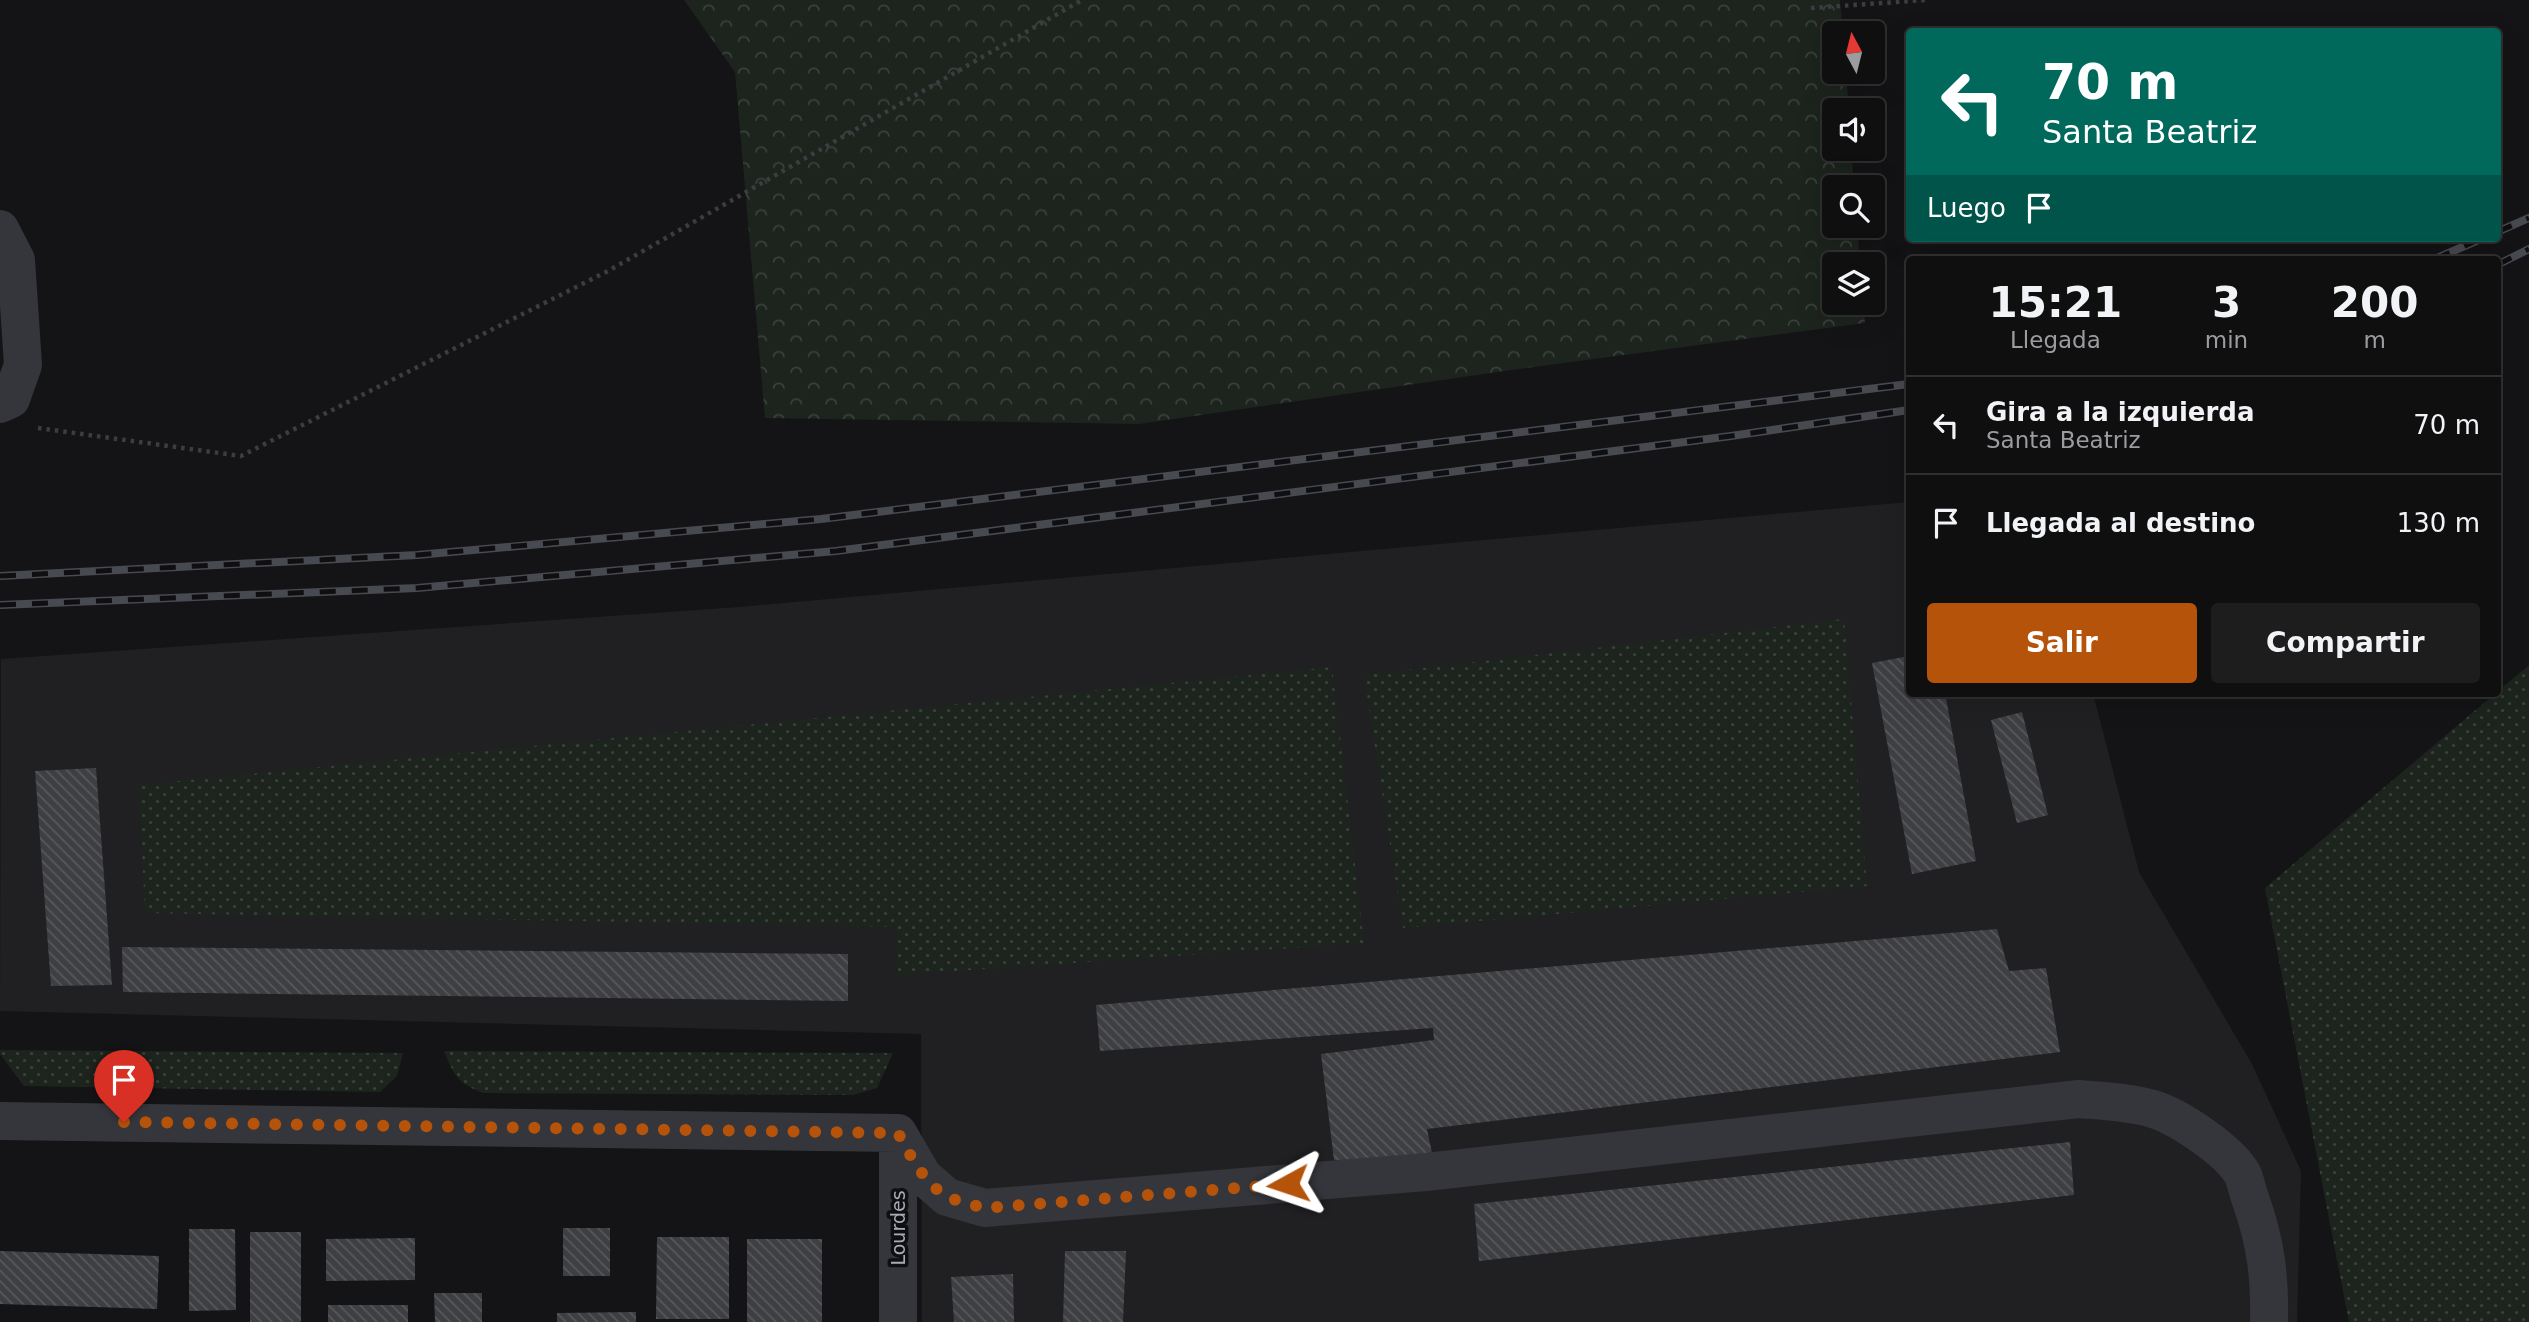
<!DOCTYPE html>
<html lang="es">
<head>
<meta charset="utf-8">
<style>
	body { margin:0; font-family:"DejaVu Sans",sans-serif; background:#1d1d1e; color:#f1f3f6; height:100vh; display:flex; flex-direction:column; font-size:26px; white-space:nowrap }
	* { box-sizing:border-box; margin:0 }
	p { font-size:23px; color:#9b9c9f }
	.icon { flex:none; width:38px; height:38px; fill:none; stroke:currentColor; stroke-width:2; stroke-linecap:round; stroke-linejoin:round }
	.map { position:relative; flex:1; overflow:hidden }
	.details { position:absolute; left:1906px; top:256px; width:595px; height:441px; display:flex; flex-direction:column; background:#0f0f10; border-radius:7px; box-shadow:0 7px 28px #0002,0 0 0 2px #2f2f30 }
	.details>* { flex:none }
	.hud { position:absolute; left:1906px; top:28px; width:595px; height:214px; border-radius:7px; box-shadow:0 7px 28px #0002,0 0 0 2px #2f2f30; background:#00695c; color:#fff; overflow:hidden }
	.needle { width:46px; rotate:353deg }
	.buttons { position:absolute; left:1822px; top:21px; display:grid; gap:14px }
	.buttons a { display:grid; place-items:center; width:63px; height:63px; border-radius:7px; background:#0f0f10; box-shadow:0 7px 28px #0002,0 0 0 2px #2f2f30; font-size:35px }
	.pin { position:absolute; display:grid; place-items:center; width:60px; height:60px; color:#fff; margin:-72px -30px; border-radius:50% 50% 50% 0; rotate:-45deg; box-shadow:0 0 7px #0007 }
	.pin .icon { rotate:45deg }
	.me { position:absolute; width:77px; margin:-38px; rotate:265deg; stroke-linejoin:round; filter:drop-shadow(0 0 5px #0008) }
	.turn { display:flex; align-items:center; gap:24px; height:147px; padding:0 21px; font-size:32px }
	.turn .icon { width:91px; height:91px; stroke-width:2.5 }
	.turn b { display:block; font-size:49px; line-height:60px }
	.then { display:flex; align-items:center; height:66px; padding:0 21px; background:#0003; gap:14px; font-size:26px }
	.eta { display:flex; justify-content:space-evenly; align-items:center; height:119px; text-align:center }
	.eta b { font-size:42px; font-weight:600; line-height:49px }
	.primary-button { display:flex; gap:14px; margin-top:auto; padding:14px 21px }
	.primary-button a { flex:1; height:80px; border-radius:7px; background:#b45309; color:#fff; font-size:28px; font-weight:600; line-height:80px; text-align:center }
	.primary-button a+a { background:#1d1d1e; color:#f1f3f6 }
	ul { padding:0; list-style:none }
	li { display:flex; align-items:center; gap:21px; height:98px; padding:0 21px; border-top:2px solid #2f2f30 }
	li div { flex:1 }
	li b { display:block; font-size:26px }
	li em { font-style:normal }
	.map>svg:first-child { display:block }
	.built { fill:#202023 }
	.grass { fill:url(#grass-dots) }
	.forest { fill:url(#forest-crowns) }
	.building { fill:url(#building-back-hatch) }
	.lines { fill:none; stroke-linecap:round; stroke-linejoin:round }
	.path { stroke:#3b3d42; stroke-width:4.5; stroke-dasharray:3.5 5; stroke-linecap:butt }
	.minor { stroke:#35363b; stroke-width:38 }
	.rail-casing { stroke:#484a51; stroke-width:8 }
	.rail { stroke:#0f0f11; stroke-width:5; stroke-dasharray:16; stroke-linecap:butt }
	.route { stroke:#b45309; stroke-width:12; stroke-dasharray:0 21.6 }
	.labels { text-anchor:middle; dominant-baseline:central; stroke-width:7; stroke-linejoin:round; paint-order:stroke }
	.street-label { font-size:19px; fill:#a5acb7; stroke:#0f0f11 }
</style>
</head>
<body>
<div class="map">
<svg width="2529" height="1322" viewBox="0 0 2529 1322">
	<defs>
		<pattern id="grass-dots" width="8" height="8" patternUnits="userSpaceOnUse" patternTransform="scale(1.75)"><rect width="8" height="8" fill="#1c241d"/><path d="M2 2h.1M6 6h.1" fill="none" stroke="#3a413c" stroke-width="1.8" stroke-linecap="round"/></pattern>
		<pattern id="forest-crowns" width="20" height="18" patternUnits="userSpaceOnUse" patternTransform="scale(1.75)"><rect width="20" height="18" fill="#1c241d"/><path d="M2 6a3 3 0 1 1 6 0M12 15a3 3 0 1 1 6 0" fill="none" stroke="#3a413c"/></pattern>
		<pattern id="building-back-hatch" width="6" height="6" patternUnits="userSpaceOnUse" patternTransform="scale(1.75)"><rect width="6" height="6" fill="#3e3f43"/><path d="M-1 5l2 2M0 0l6 6M5-1l2 2" fill="none" stroke="#57585c"/></pattern>
	</defs>
	<rect width="100%" height="100%" fill="#141416"/>
	<path class="built" d="M1909,502V693H2093L2139,872L2252,1064L2301,1171L2297,1322H922L921,1034L0,1011L1,659L739,607Z"/>
	<path class="grass" d="M1844,619L1867,886L1403,928L1364,675Z
		M2529,665V1322H2349L2265,888Z
		M1332,667L1364,943L898,975L895,927L145,913L139,785Z
		M0,1050L403,1053L397,1076L380,1092L24,1086L0,1054Z
		M444,1051L893,1053L877,1088L853,1095L483,1093C457,1083 454,1075 444,1051Z"/>
	<path class="forest" d="M684,0H1840L1843,33H1834V72H1846L1849,110H1834V149H1851L1854,187H1834V226H1857L1860,264H1834V303H1863L1865,323L1511,370L1139,424L765,418L735,72Z"/>
	<path class="building" d="M1909,656V693H1945L1976,861L1912,874L1872,663Z
		M2022,712L2048,815L2017,823L1991,720Z
		M96,768L112,985L51,986L35,771Z
		M1997,929L2009,971L2046,968L2060,1052L1427,1129L1433,1158L1334,1160L1321,1054L1434,1040L1433,1028L1100,1051L1096,1005Z
		M122,947L848,954V1001L123,992Z
		M2070,1142L2074,1195L1479,1261L1474,1204Z
		M563,1228H610V1276H563Z
		M189,1229H235L236,1310L189,1311Z
		M250,1232H301V1322H250Z
		M657,1237H729V1319H656Z
		M415,1238V1280L326,1281V1239Z
		M747,1239H822V1322H747Z
		M0,1251L159,1256L157,1309L0,1304Z
		M1065,1251H1126L1123,1322H1063Z
		M1013,1274L1014,1322H954L951,1277Z
		M434,1293H482V1322H435Z
		M328,1305H408V1322H328Z
		M636,1312V1322H557V1313Z"/>
	<g class="lines">
		<path class="path" d="M1811,8L1925,0
			M38,428L241,456L608,271L1082,0"/>
		<path class="minor" d="M0,229L16,260L23,365L11,399L0,404
			M0,1121L898,1133
			M898,1133L923,1176L947,1197L985,1208L1426,1172L2079,1099C2103,1101 2129,1102 2153,1109C2179,1117 2230,1151 2243,1175C2246,1183 2248,1193 2251,1201C2266,1243 2270,1278 2269,1322
			M898,1133V1322"/>
		<defs>
			<path id="rail" d="M2497,232L2529,218
				M2435,259L2483,238
				M2497,265L2529,249
				M0,576L417,555L821,519L1909,384
				M0,605L417,588L836,551L1731,436L1909,410"/>
		</defs>
		<use href="#rail" class="rail-casing"/>
		<use href="#rail" class="rail"/>
	</g>
	<g class="lines">
		<path class="route" d="M124,1122L898,1133C911,1156 924,1184 948,1197C959,1202 973,1205 985,1208L1288,1184"/>
	</g>
	<g class="labels">
		<g class="street-label">
			<text transform="translate(898 1228) rotate(-90)">Lourdes</text>
		</g>
	</g>
</svg>
<div class="buttons">
<a><svg class="needle" viewBox="-14 -14 28 28"><path d="M0-13l5 13h-10z" fill="#e53935"/><path d="M0 13l5-13h-10z" fill="#9b9c9f"/></svg></a>
<a><svg class="icon" aria-label="sound" viewBox="0 0 24 24"><path d="M4 9h4l5-4v14l-5-4H4zM17 9q2 3 0 6"/></svg></a>
<a><svg class="icon" aria-label="search" viewBox="0 0 24 24"><circle cx="10" cy="10" r="6"/><path d="M15 15l6 6"/></svg></a>
<a><svg class="icon" aria-label="layers" viewBox="0 0 24 24"><path d="M12 4l9 5-9 5-9-5zM3 14l9 5 9-5"/></svg></a>
</div>
<div class="pin" style="left:124px;top:1122px;background:#d93025"><svg class="icon" aria-label="arrive" viewBox="0 0 24 24"><path d="M6 21V4h12l-3 4 3 4H6"/></svg></div>
<svg class="me" style="left:1288px;top:1184px" viewBox="-20 -20 40 40"><path d="M0-17L14 15 0 8-14 15z" fill="#b45309" stroke="#fff" stroke-width="4"/></svg>
<div class="hud">
<div class="turn"><svg class="icon" aria-label="left" viewBox="0 0 24 24"><path d="M17 20v-9H6M10 6l-5 5 5 5"/></svg><div><b>70 m</b>Santa Beatriz</div></div>
<div class="then">Luego<svg class="icon" aria-label="arrive" viewBox="0 0 24 24"><path d="M6 21V4h12l-3 4 3 4H6"/></svg></div>
</div>
<section class="details">
<div class="eta">
<div><b>15:21</b><p>Llegada</p></div>
<div><b>3</b><p>min</p></div>
<div><b>200</b><p>m</p></div>
</div>
<ul>
<li><svg class="icon" aria-label="left" viewBox="0 0 24 24"><path d="M17 20v-9H6M10 6l-5 5 5 5"/></svg><div><b>Gira a la izquierda</b><p>Santa Beatriz</p></div><em>70 m</em></li>
<li><svg class="icon" aria-label="arrive" viewBox="0 0 24 24"><path d="M6 21V4h12l-3 4 3 4H6"/></svg><div><b>Llegada al destino</b></div><em>130 m</em></li>
</ul>
<div class="primary-button"><a>Salir</a><a>Compartir</a></div>
</section>
</div>
</body>
</html>
